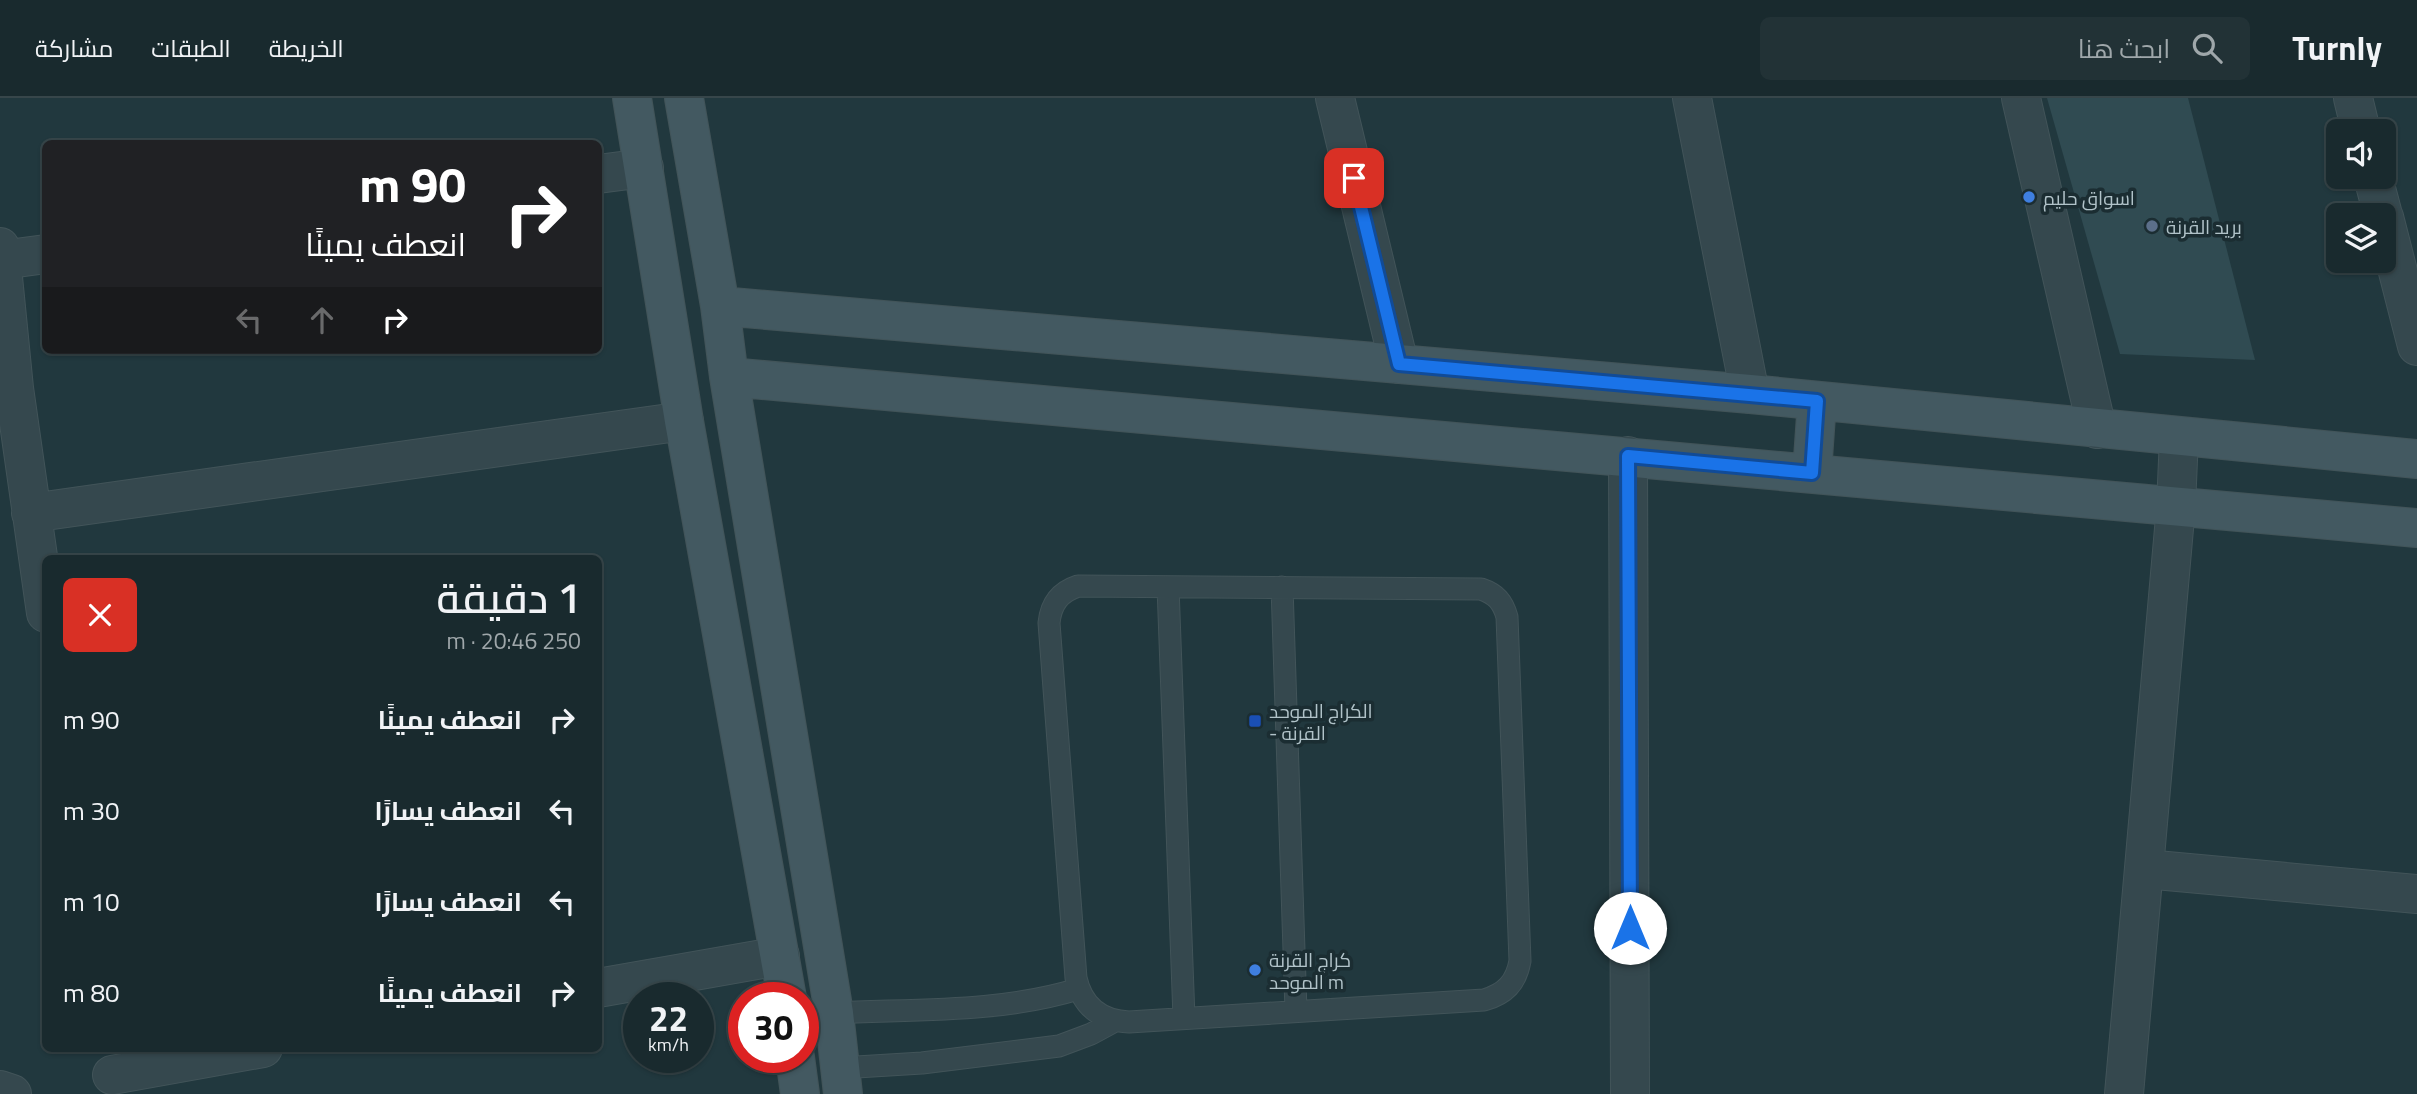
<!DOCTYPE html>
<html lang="ar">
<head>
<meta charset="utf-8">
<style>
	body { margin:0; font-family:"Titillium Web",Cairo,sans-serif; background:#223236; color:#f1f3f6; direction:rtl; height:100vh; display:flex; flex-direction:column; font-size:26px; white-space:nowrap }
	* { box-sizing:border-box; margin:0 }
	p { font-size:23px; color:#9fa7aa }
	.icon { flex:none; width:38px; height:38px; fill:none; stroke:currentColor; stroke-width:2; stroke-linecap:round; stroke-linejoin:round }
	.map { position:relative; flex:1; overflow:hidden; direction:ltr }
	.side { position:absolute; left:42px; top:457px; width:560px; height:497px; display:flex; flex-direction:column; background:#192a2e; border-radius:10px; box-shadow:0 2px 5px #0004,0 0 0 2px #37464a; direction:rtl }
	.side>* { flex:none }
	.banner { position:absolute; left:42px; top:42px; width:560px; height:214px; border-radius:10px; box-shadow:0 2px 5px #0004,0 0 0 2px #37464a; direction:rtl; background:#202124; color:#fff; overflow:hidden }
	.controls { position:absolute; left:2326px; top:21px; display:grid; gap:14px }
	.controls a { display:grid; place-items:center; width:70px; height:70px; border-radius:10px; background:#192a2e; box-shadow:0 2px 5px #0004,0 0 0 2px #37464a; font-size:35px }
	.speed { position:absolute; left:623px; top:884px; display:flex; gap:14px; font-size:35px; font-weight:700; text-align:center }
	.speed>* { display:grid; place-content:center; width:91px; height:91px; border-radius:50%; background:#192a2e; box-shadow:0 2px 5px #0004,0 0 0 2px #37464a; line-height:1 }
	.speed small { font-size:18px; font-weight:400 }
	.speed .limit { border:10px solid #d22; background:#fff; color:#111 }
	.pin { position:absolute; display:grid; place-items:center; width:60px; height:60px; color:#fff; margin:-30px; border-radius:14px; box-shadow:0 4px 10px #0006 }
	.me { position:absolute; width:77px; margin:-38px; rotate:0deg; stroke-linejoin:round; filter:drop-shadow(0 0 5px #0008) }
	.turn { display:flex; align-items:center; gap:24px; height:147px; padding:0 21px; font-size:32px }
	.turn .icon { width:91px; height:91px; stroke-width:2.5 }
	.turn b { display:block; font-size:49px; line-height:60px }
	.lanes { display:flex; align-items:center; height:66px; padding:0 21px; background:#0003; justify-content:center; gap:35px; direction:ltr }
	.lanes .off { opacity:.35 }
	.round { display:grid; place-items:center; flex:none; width:74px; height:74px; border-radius:10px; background:#223236 }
	.overview { display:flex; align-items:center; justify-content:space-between; height:119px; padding:0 21px }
	h1 { font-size:42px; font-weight:600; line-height:52px }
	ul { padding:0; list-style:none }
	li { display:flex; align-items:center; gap:21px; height:91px; padding:0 21px }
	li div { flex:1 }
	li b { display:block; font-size:26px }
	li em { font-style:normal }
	header { display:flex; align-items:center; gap:42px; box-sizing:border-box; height:98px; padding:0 35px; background:#192a2e; border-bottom:2px solid #37464a }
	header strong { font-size:33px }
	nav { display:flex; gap:38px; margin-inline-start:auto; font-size:24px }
	.search { width:490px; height:63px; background:#223236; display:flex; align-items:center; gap:18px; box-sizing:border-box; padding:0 24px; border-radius:10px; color:#9fa7aa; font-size:26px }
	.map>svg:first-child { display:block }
	.building { fill:#304b52 }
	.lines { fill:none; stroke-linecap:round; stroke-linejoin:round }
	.lane-casing { stroke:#425459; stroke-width:23 }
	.street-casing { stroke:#425459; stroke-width:40 }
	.secondary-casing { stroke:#425459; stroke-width:40 }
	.lane { stroke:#35484e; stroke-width:21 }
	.street { stroke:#35484e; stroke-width:38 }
	.secondary { stroke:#435961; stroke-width:38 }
	.route-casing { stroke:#114b97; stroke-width:18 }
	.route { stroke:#1a73e8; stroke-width:12 }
	.shop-dot { fill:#3f7fe0; stroke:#1b2d32; stroke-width:2.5 }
	.service-dot { fill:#5c6f8a; stroke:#1b2d32; stroke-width:2.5 }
	.transit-dot { fill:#1a4fb4; stroke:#1b2d32; stroke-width:2.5 }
	.labels { text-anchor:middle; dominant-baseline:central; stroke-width:7; stroke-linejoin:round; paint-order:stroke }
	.poi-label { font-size:19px; fill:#b1c3c9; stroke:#1b2d32; text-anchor:start }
</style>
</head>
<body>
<header>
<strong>Turnly</strong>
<div class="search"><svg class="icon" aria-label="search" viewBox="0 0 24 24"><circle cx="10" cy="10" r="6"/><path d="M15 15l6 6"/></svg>ابحث هنا</div>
<nav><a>الخريطة</a><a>الطبقات</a><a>مشاركة</a></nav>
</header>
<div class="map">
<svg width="2417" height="996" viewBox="0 0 2417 996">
	<rect width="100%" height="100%" fill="#21383e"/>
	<path class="building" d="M2047,0H2188L2255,262L2120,256Z"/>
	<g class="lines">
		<defs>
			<path id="lane" d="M1078,488L1481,491C1496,496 1503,504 1507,519L1520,863C1516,885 1505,896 1484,902L1129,924C1101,923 1082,908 1076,880L1049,525C1051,505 1060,494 1078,488Z
				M1168,489L1184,920
				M1282,489L1296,913
				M834,915C915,911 1000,915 1078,891
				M840,970L922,965L1059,948L1091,936L1115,923"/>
			<path id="street" d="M1335,0L1399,266
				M1692,0L1750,296
				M2021,0L2097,331
				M2353,0L2361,33
				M598,76L644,70
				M2373,79L2383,117
				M2384,119L2417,248
				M0,149L14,290L46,515
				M2,162L46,156
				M1628,358L1630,996
				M31,415L684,323
				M2145,771L2417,796
				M598,890L780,858
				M112,977L263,950
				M0,992L12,996
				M2124,996L2176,408L2179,339"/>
			<path id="secondary" d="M632,0L684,323L787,900
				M684,0L720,208L729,279L834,915L843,996
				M720,208L1750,296L2417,361
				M729,279L2417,430
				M1812,375L1817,303
				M795,959L800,996"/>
		</defs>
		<use href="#lane" class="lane-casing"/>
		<use href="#street" class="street-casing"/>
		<use href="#secondary" class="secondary-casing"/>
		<use href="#lane" class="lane"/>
		<use href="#street" class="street"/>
		<use href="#secondary" class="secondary"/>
	</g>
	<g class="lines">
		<defs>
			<path id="route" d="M1354,80L1399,266L1817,303L1812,375L1628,358L1630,830"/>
		</defs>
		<use href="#route" class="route-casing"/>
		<use href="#route" class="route"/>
	</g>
	<g class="shop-dot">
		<circle cx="2029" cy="99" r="7"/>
		<circle cx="1255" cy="872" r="7"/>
	</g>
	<circle class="service-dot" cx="2152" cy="128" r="7"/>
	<rect class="transit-dot" x="1248" y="616" width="14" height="14" rx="3.5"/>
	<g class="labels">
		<g class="poi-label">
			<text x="2043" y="99">اسواق حليم</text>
			<text x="2166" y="128">بريد القرنة</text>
			<text x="1269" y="612">الكراج الموحد<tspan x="1269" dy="22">- القرنة</tspan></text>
			<text x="1269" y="861">كراج القرنة<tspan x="1269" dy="22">الموحد m</tspan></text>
		</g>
	</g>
</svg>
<div class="controls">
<a><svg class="icon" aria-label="sound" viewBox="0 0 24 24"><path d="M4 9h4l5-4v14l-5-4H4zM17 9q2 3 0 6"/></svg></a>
<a><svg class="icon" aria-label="layers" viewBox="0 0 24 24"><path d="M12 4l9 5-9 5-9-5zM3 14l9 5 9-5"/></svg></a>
</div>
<div class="speed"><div>22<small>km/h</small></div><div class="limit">30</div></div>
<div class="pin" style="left:1354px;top:80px;background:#d93025"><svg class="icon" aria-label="arrive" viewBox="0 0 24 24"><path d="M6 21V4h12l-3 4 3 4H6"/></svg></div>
<svg class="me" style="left:1630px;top:830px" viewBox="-20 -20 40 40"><circle r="19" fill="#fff"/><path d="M0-13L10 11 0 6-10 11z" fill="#1a73e8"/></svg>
<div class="banner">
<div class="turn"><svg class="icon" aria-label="right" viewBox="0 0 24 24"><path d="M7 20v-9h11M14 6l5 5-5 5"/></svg><div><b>90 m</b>انعطف يمينًا</div></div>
<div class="lanes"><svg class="icon off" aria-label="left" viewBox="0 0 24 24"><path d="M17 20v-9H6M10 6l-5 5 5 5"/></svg><svg class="icon off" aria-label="ahead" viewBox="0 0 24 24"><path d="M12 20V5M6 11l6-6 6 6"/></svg><svg class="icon" aria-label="right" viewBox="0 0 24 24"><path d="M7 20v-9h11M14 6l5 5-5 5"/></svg></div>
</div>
<section class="side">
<div class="overview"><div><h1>1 دقيقة</h1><p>250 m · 20:46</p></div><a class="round" style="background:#d93025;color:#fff"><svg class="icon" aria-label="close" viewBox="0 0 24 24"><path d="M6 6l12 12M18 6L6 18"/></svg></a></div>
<ul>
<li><svg class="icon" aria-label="right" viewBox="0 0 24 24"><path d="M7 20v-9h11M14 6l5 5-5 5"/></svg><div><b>انعطف يمينًا</b></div><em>90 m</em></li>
<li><svg class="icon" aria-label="left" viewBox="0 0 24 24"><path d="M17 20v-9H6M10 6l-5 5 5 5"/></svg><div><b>انعطف يسارًا</b></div><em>30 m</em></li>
<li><svg class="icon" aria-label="left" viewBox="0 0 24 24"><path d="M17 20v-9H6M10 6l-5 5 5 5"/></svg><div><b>انعطف يسارًا</b></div><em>10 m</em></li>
<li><svg class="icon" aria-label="right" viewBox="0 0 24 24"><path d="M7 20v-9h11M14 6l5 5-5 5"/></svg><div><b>انعطف يمينًا</b></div><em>80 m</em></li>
</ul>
</section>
</div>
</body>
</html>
